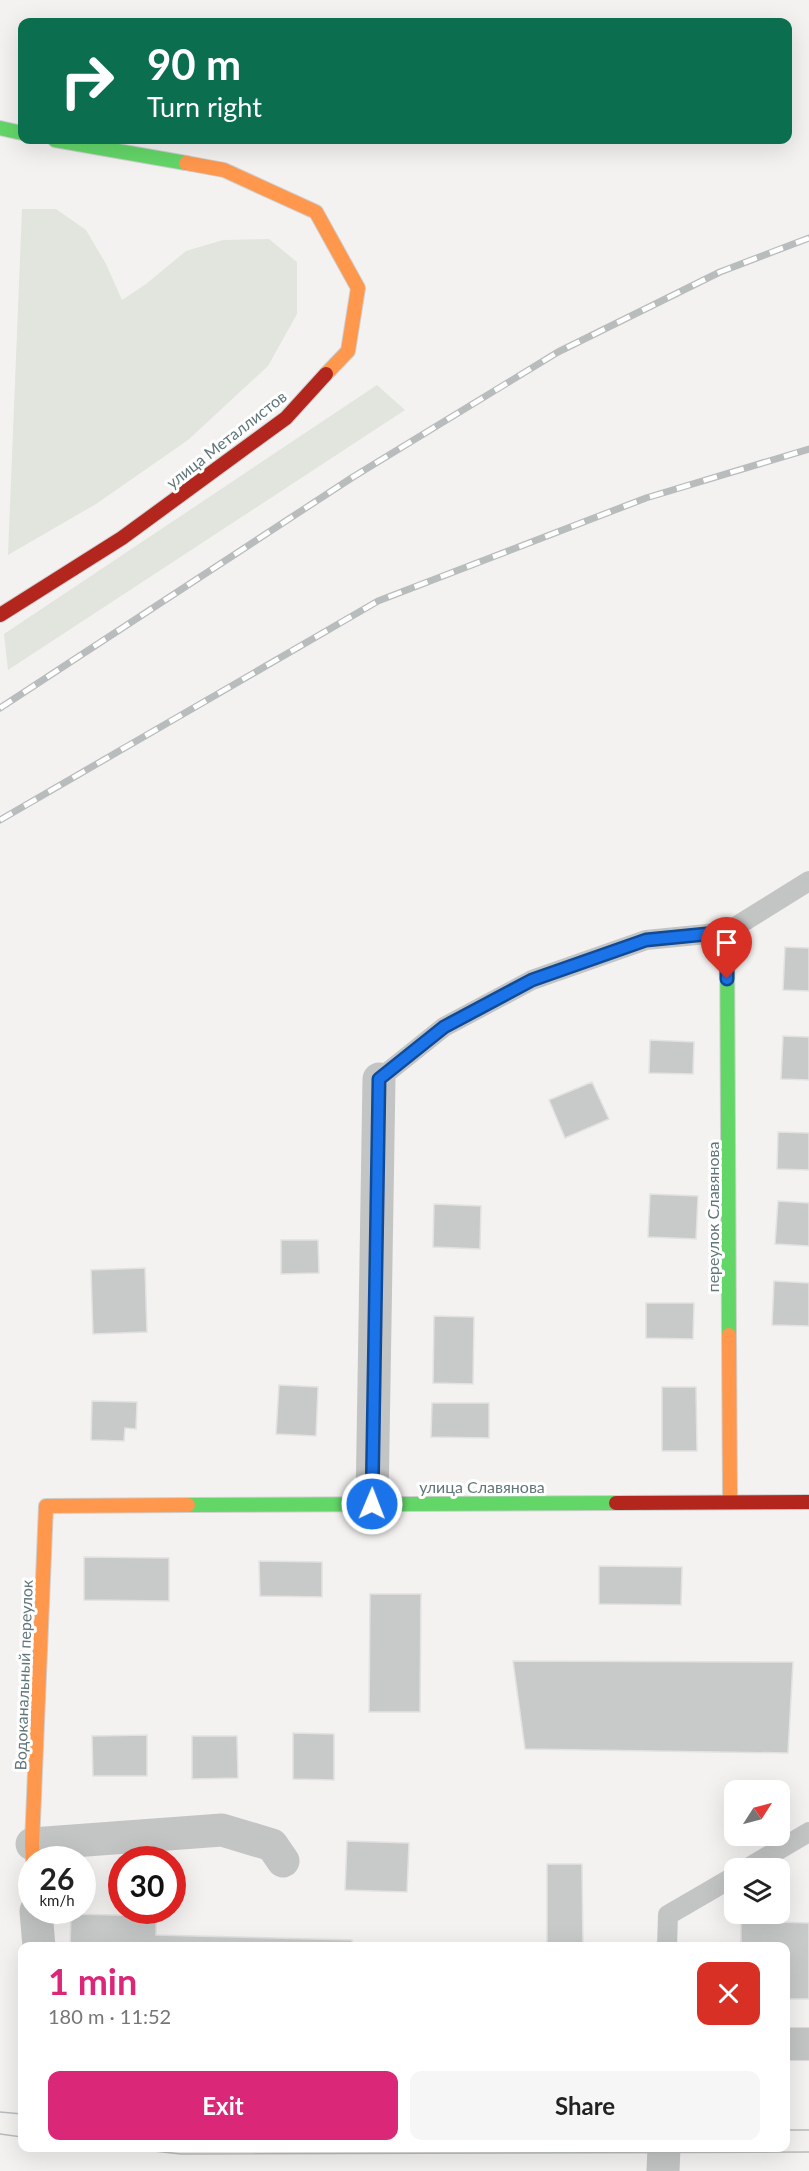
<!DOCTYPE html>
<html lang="en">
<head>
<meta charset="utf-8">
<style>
	body { margin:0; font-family:Lato,sans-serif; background:#f6f6f6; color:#222; height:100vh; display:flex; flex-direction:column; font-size:22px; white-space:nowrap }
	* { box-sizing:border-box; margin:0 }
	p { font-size:20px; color:#767676 }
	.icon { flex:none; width:33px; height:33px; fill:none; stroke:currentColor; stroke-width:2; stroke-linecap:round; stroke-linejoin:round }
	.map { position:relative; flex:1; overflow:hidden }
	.side { position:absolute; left:18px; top:1942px; width:772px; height:210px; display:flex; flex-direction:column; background:#fff; border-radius:12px; box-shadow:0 6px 24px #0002 }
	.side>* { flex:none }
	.top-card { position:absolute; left:18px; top:18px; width:774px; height:126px; border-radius:12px; box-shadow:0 6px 24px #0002; background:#0b6e4f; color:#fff; overflow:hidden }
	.needle { width:39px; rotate:54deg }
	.controls { position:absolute; left:724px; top:1780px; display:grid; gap:12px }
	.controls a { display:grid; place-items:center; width:66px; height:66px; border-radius:12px; background:#fff; box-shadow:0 6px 24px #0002; font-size:30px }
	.speed { position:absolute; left:18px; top:1846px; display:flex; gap:12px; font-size:30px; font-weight:700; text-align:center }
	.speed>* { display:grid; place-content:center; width:78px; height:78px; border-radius:50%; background:#fff; box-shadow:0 6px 24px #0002; line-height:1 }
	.speed small { font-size:15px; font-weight:400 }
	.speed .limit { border:9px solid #d22; background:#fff; color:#111 }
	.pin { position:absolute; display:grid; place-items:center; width:51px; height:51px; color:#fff; margin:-62px -26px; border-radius:50% 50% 50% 0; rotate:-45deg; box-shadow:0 0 6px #0007 }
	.pin .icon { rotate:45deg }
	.me { position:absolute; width:66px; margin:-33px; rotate:1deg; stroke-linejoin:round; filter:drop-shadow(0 0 4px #0008) }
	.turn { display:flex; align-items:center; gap:21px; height:126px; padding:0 30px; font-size:27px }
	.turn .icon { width:78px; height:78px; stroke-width:2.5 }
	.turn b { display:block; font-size:42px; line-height:51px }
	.round { display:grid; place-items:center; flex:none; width:63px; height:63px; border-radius:12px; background:#f6f6f6 }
	.head { display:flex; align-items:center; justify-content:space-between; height:102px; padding:0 30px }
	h1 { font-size:36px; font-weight:700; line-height:45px; color:#db2777 }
	.button { display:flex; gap:12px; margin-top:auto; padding:12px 30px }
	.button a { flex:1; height:69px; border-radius:12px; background:#db2777; color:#fff; font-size:24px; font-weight:700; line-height:69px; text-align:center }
	.button a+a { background:#f6f6f6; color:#222 }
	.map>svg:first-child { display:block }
	.green { fill:#e2e4de }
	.building { fill:#c8caca; stroke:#e2e2e1; stroke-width:1.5 }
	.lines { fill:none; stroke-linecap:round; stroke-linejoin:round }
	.fast-casing { stroke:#cecfcf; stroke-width:16 }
	.slow-casing { stroke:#cecfcf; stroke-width:16 }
	.jam-casing { stroke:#cecfcf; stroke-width:16 }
	.lane { stroke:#c3c5c5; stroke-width:20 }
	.street { stroke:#c3c5c5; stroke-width:33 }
	.fast { stroke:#63d668; stroke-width:14 }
	.slow { stroke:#ff974d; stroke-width:14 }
	.jam { stroke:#b3261e; stroke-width:14 }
	.tram { stroke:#b9bcbc; stroke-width:1.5 }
	.rail-casing { stroke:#b9bcbc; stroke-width:7 }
	.rail { stroke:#fff; stroke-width:4.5; stroke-dasharray:14; stroke-linecap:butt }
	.route-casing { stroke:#114b97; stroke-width:15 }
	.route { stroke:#1a73e8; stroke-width:10 }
	.labels { text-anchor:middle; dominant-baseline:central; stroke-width:6; stroke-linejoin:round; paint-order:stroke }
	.street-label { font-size:16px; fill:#61767a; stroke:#fff }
</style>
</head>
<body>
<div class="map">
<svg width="809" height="2171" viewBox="0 0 809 2171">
	<rect width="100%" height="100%" fill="#f3f2f1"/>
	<path class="green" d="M22,209H56L86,230L106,264L122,300L146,284L186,251L223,240L269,239L297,262V314L268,366L188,440L96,504L8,555Z
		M377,385L405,410L8,670L4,634Z"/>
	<path class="building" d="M785,947L809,948V991L783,990Z
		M783,1036L809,1037V1080L781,1079Z
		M650,1040L694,1042L693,1074L649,1073Z
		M592,1082L609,1119L565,1138L549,1100Z
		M778,1132L809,1133V1170L777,1169Z
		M650,1194L698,1196L696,1239L648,1237Z
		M778,1201L809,1203V1246L775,1244Z
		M434,1204L481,1206L480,1249L433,1247Z
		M281,1240H318L319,1273L281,1274Z
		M145,1268L147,1332L93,1334L91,1270Z
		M774,1281L809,1283V1326L772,1325Z
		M646,1303H694L693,1339L646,1338Z
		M434,1316L474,1317L473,1384L433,1383Z
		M279,1385L318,1387L316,1436L276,1434Z
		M662,1387H696L697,1451H662Z
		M92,1401L137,1402L136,1429L125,1428L124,1441L91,1440Z
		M432,1403H489V1438L431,1437Z
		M84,1557L169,1558V1601L84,1600Z
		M259,1561L322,1562V1597L260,1596Z
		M599,1566L682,1567L681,1605L599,1604Z
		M370,1594H421L420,1712H369Z
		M513,1661L793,1662L788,1753L525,1749Z
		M293,1733L334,1734V1780L293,1779Z
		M147,1735V1776H93L92,1736Z
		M192,1736H237L238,1778L192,1779Z
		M347,1841L409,1843L407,1892L345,1890Z
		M547,1864H582L583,1947H547Z
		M71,1914L156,1916V1935L352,1940V1947H70Z
		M741,1921L809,1923V1999H786V1947H741Z"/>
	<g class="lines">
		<defs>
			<path id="fast" d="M0,128L22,133
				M55,140L186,163
				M727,932L729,1335
				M188,1505L616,1503"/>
			<path id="slow" d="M186,163L224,170L316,212L358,288L348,351L326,374
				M729,1335L730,1502
				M33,1860L32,1844L46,1506L188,1505"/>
			<path id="jam" d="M0,615L122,538L286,418L326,374
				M616,1503L809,1502"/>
		</defs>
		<use href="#fast" class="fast-casing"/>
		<use href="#slow" class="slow-casing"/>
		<use href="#jam" class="jam-casing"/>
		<path class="lane" d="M379,1079L444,1027L532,980L646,940L727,932L809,881
			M746,1869L809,1832
			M667,1947L668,1915L735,1876"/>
		<path class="street" d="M372,1504L379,1079
			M32,1844L222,1830L272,1845L283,1861
			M36,1911L39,1947
			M786,2044H809
			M663,2171L664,2148"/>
		<use href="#fast" class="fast"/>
		<use href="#slow" class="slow"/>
		<use href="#jam" class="jam"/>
		<path class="tram" d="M0,2112L22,2114
			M786,2130H809
			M0,2134L22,2137
			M126,2148L181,2154L809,2152"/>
		<defs>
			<path id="rail" d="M0,708L353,477L558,352L720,272L809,238
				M0,820L378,601L646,498L809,449"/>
		</defs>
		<use href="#rail" class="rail-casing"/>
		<use href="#rail" class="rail"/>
	</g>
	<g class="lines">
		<defs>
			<path id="route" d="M372,1504L379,1079L444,1027L532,980L646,940L727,932V979"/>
		</defs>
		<use href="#route" class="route-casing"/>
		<use href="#route" class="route"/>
	</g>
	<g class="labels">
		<g class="street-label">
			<text transform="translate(226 439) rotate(-38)">улица Металлистов</text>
			<text transform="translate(712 1217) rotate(-90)">переулок Славянова</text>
			<text x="482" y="1486">улица Славянова</text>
			<text transform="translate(23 1675) rotate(-88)">Водоканальный переулок</text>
		</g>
	</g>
</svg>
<div class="controls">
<a><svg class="needle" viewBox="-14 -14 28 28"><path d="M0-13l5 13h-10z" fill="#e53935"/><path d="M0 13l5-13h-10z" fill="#767676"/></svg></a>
<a><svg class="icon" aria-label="layers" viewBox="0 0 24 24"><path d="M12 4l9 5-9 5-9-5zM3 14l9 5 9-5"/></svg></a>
</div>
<div class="speed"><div>26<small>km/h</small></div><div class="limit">30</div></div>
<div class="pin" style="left:727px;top:979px;background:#d93025"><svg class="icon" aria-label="arrive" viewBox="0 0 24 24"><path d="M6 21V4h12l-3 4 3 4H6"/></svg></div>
<svg class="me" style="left:372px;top:1504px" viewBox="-20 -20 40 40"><circle r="17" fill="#1a73e8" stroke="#fff" stroke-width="3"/><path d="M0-11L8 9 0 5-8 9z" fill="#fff"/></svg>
<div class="top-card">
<div class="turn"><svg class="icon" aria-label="right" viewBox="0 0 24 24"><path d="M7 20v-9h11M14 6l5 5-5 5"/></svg><div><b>90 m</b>Turn right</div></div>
</div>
<section class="side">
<div class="head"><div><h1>1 min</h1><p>180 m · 11:52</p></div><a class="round" style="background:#d93025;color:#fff"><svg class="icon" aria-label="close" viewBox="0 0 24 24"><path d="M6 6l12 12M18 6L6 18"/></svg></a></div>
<div class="button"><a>Exit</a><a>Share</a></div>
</section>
</div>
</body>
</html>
